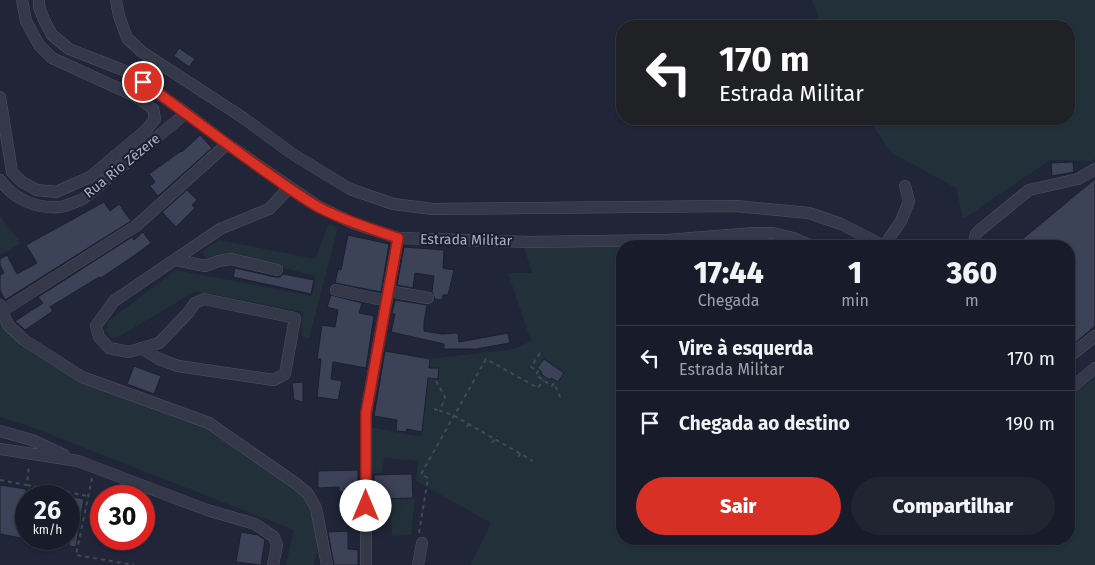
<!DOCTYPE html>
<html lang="pt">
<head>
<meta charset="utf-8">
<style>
	body { margin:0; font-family:"Fira Sans",sans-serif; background:#212532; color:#f1f3f6; height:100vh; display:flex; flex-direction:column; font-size:19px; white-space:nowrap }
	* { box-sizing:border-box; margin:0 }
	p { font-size:16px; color:#9fa1a8 }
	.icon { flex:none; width:28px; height:28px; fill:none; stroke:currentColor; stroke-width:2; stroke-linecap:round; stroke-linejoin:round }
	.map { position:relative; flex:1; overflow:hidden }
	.details { position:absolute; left:616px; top:240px; width:459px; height:305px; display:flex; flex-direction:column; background:#181c2a; border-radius:20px; box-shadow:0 1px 4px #0004,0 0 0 1px #363a47 }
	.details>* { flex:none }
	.banner { position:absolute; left:616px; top:20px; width:459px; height:105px; border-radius:20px; box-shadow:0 1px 4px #0004,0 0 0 1px #363a47; background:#202124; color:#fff; overflow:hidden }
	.speed { position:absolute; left:15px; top:485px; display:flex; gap:10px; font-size:25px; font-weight:700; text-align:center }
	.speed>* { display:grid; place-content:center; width:65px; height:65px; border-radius:50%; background:#181c2a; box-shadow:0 1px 4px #0004,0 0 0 1px #363a47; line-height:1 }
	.speed small { font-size:12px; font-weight:400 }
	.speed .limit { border:8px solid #d22; background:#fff; color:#111 }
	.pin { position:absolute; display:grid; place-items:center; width:42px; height:42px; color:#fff; margin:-21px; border:2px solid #fff; border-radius:50%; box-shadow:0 1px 5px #0007 }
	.me { position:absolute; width:55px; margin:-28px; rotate:0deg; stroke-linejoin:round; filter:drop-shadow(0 0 4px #0008) }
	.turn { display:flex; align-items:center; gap:18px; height:105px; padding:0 20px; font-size:22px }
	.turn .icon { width:65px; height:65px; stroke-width:2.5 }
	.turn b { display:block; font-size:35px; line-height:42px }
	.eta { display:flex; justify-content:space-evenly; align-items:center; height:85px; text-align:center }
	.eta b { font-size:30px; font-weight:800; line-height:35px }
	.button { display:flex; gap:10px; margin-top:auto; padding:10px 20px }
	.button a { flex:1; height:58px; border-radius:30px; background:#d93025; color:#fff; font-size:20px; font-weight:800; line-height:58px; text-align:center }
	.button a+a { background:#212532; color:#f1f3f6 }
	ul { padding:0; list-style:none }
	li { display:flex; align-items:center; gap:15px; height:65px; padding:0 20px; border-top:1px solid #363a47 }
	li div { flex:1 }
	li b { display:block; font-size:19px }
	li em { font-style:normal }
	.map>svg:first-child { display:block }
	.green { fill:#223139 }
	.building { fill:#3c4258; stroke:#1b1f2f }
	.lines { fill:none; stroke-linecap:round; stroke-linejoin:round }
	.minor-casing { stroke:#4e5263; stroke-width:12 }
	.path { stroke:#3d4d53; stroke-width:2; stroke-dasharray:4 4; stroke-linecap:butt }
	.minor { stroke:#343848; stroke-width:11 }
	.route-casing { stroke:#8d1f18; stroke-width:12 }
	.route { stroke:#d93025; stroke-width:9 }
	.labels { text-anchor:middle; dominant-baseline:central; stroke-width:4; stroke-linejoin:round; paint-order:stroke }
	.street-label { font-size:14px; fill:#aeb2c5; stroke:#191d2d }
</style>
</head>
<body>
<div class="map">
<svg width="1095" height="565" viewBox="0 0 1095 565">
	<rect width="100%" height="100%" fill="#202538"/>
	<path class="green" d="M812,0H1095V159L1091,161L1050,160L963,219L956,188L892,153L868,119H1069V26H822Z
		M0,216L21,243L0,255Z
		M329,224L338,228L309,338L301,336L303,312L196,291L120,336L113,338L106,332L107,322L176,270L312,296L316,276L231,255L206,257L201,252L219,240L315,259Z
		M733,242L748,243L756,246H622V539H1069V399L1095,377V565H470L491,523L416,481L418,461L384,458L382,473H372L370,427L421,437L430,359L514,349L531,341L508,273H532L524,247Z
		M0,320L77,380L210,429L296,490L304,498L311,511L319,541L314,565H286L294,530L26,425L0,417Z
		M415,497L411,535L392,536L391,519L372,516V501Z"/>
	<path class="building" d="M179,48L195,59L189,67L174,56Z
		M200,135L212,148L158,196L150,186L155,182L149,174L181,151L182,152Z
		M1073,162L1074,172L1052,176L1051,163Z
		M1095,179V326L1069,348V246H1014Z
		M187,190L197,200L192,205L195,208L176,227L162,212Z
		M104,202L110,211L119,204L131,221L5,300L0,290V275L4,273L0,265V259L7,255L17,274L37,263L26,245Z
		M143,232L151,243L135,255L101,278L99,277L50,307L53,311L25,330L15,321L43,303L38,297L132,237L134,240Z
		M348,235L389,244L381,292L335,283L338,269L341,270Z
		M404,247L444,250L443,268L454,270L448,295H443L442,300L435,299L432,292L434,276L415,273L413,288L397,285Z
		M235,268L275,277H280L283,274L314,280L311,294L233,277Z
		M331,295L362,303L359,313L374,316L366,368L333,362L331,379L342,381L338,400L317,397L321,359H317L322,325L335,327L338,310L327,307Z
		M395,300L427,305L424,322V331L442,334L458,333L459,342L508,333L510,343L476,349H444V344L391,332L395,314H392Z
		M385,351L430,359L429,368H439L438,379L428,378L422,432L407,429L406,432L396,431L397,420L374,416Z
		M544,359L564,373L558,382L551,378L550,380L541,374L542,372L537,368Z
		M134,366L161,376L154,394L127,384Z
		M303,382V402L294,400L292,383Z
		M358,470V491L339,492V487L318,488V471Z
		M412,474L413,498L374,499V475Z
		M0,485L26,489V539L0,534Z
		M69,496L84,499L76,547L69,546Z
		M348,531V549L358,550V565H334L328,532Z
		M241,532L258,535L265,540L261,565L236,562Z"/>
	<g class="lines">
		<defs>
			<path id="minor" d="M39,0V7L44,20L52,35L69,49L128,72L186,113L227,144L319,207L353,223L398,238L529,242L667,240L754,233H773L793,238L812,246
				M116,0L119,16L127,38L142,52L245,119L291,153L350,189L393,204L433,209L736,206L809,213L841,224L884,246L901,221L909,201L905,186
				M0,97L12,172L22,182L37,190L56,192L90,177L146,130L155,119L153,109L135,96L52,58L39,45L26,21L22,0
				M0,180C14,199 36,209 60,207C67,206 75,202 83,199L186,113
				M742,236L773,246
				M973,246L976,234L980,230L1029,190L1078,179L1095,169
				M176,260L205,266L219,261L231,259L277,270
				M336,290L387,301
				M389,291L428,298
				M0,305L8,325L24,340L82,377L209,423L298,485L308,494L316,508L327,565
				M2,311L136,226L227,144
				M141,348L159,359L178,366L274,380L285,374L295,318L204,299L195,303L188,313L159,343L129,352L109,348L99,337L96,326L114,301L220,229L269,209L289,188
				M1069,357L1095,336
				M1069,390L1095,368
				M0,431L32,440L64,455
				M0,449L78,461L207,510L255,524L274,537L277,545L273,565
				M366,565V413L398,238
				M418,565L422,543"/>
		</defs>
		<use href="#minor" class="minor-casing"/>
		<path class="path" d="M540,353L531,367L538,371L536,375L552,386L554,383L561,399
			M436,381L445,397L440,411L453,415L533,461
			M434,409L440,411
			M467,427L470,421
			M492,443L497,436
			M518,457L522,451
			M92,478L76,555L134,565
			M0,480L27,485L29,465
			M27,485L88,496
			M419,533L428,478L421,474L486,359L538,388L543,380"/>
		<use href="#minor" class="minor"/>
	</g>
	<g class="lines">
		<defs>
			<path id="route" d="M143,82C183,111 222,141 263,170C282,183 300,197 320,208C345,221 372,229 398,238L366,413V506"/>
		</defs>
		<use href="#route" class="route-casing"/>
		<use href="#route" class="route"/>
	</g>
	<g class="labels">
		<g class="street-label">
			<text transform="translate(122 166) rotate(-39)">Rua Rio Zêzere</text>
			<text transform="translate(466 240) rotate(1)">Estrada Militar</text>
		</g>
	</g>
</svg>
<div class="speed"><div>26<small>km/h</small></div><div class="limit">30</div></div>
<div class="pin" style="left:143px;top:82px;background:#d93025"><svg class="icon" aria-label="arrive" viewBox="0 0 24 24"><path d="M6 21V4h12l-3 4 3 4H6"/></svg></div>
<svg class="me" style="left:366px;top:506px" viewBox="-20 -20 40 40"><circle r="19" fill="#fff"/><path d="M0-13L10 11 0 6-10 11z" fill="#d93025"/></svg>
<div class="banner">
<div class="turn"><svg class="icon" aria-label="left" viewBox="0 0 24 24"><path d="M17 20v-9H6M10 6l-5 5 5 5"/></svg><div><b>170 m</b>Estrada Militar</div></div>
</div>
<section class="details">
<div class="eta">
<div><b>17:44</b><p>Chegada</p></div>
<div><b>1</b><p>min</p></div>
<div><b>360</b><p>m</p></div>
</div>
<ul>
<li><svg class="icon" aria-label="left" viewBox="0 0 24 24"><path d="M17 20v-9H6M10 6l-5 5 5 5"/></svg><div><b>Vire à esquerda</b><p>Estrada Militar</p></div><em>170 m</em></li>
<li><svg class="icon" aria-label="arrive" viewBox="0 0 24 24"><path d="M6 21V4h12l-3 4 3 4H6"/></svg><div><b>Chegada ao destino</b></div><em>190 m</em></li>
</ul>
<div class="button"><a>Sair</a><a>Compartilhar</a></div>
</section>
</div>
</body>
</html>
